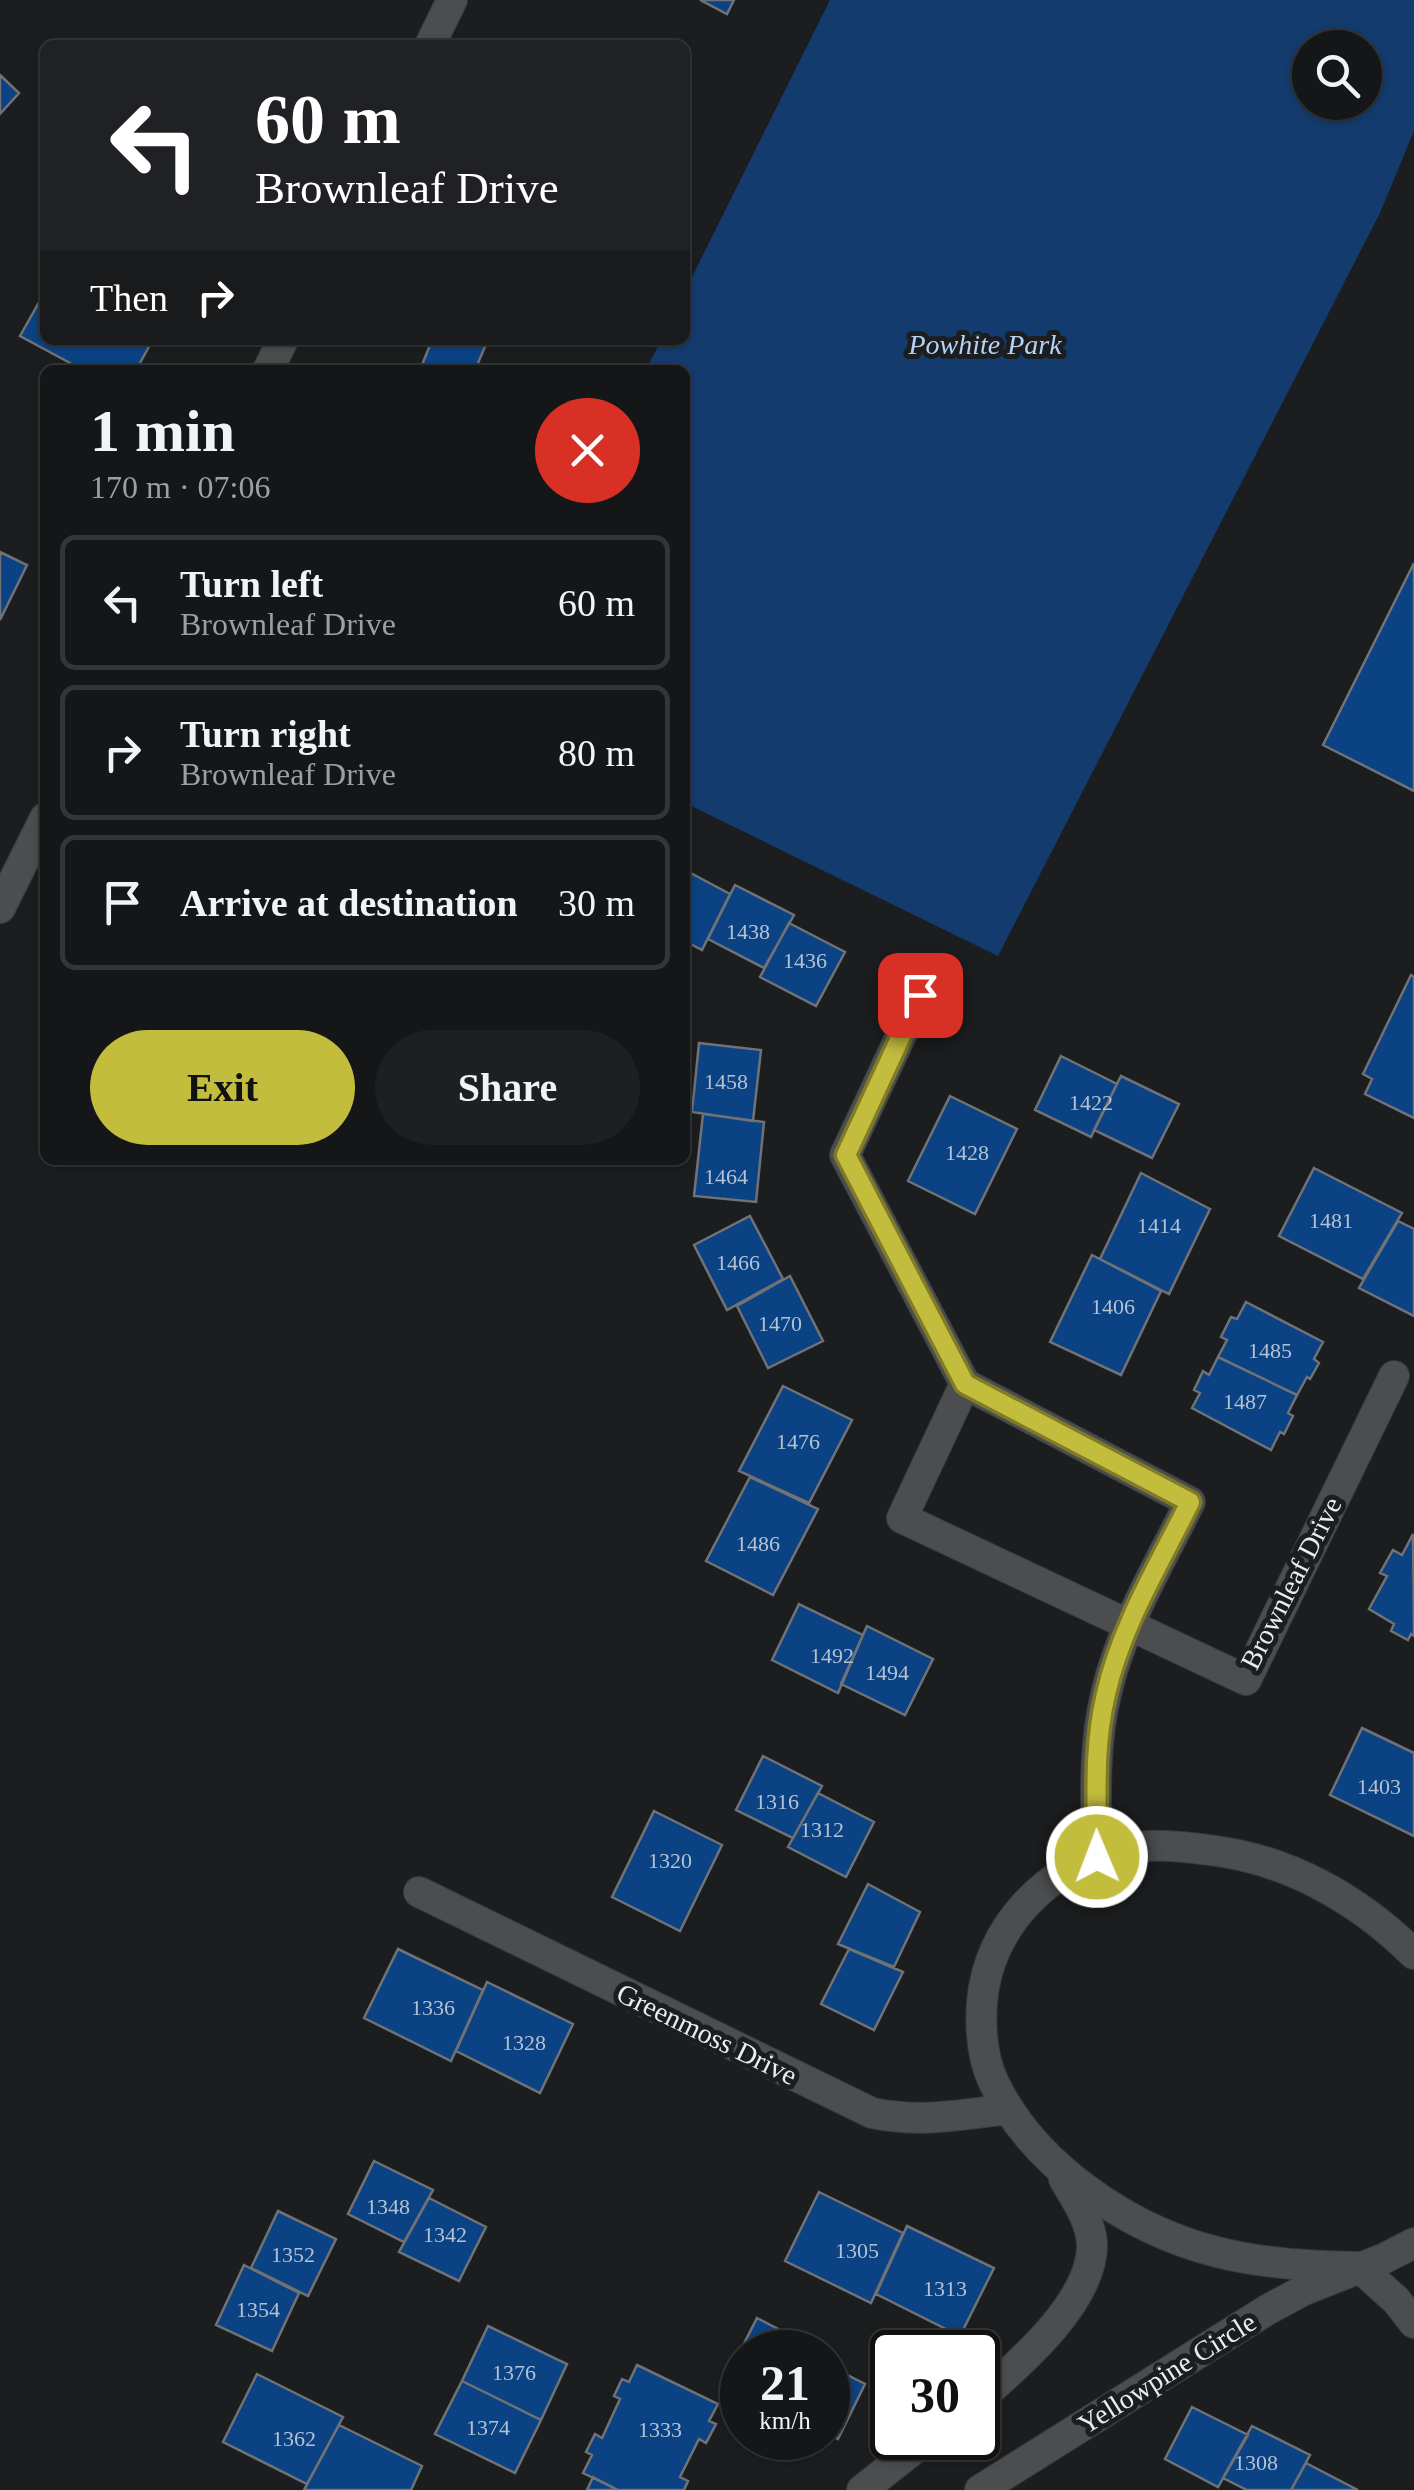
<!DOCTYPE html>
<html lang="en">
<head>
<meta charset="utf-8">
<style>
	body { margin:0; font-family:Georgia,serif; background:#1d1f20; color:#f1f3f6; height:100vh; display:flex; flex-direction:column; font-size:38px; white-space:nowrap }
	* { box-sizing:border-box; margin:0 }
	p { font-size:32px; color:#9d9fa1 }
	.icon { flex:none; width:55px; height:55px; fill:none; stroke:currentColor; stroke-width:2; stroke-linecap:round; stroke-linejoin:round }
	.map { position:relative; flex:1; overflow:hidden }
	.sheet { position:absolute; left:40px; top:365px; width:650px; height:800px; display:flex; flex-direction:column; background:#141617; border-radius:15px; box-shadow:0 2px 8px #0004,0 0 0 2px #333536 }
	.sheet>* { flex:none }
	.guide { position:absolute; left:40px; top:40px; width:650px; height:305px; border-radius:15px; box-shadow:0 2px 8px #0004,0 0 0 2px #333536; background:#202124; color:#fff; overflow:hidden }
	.tools { position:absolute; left:1292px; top:30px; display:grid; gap:20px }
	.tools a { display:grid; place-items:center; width:90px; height:90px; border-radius:50%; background:#141617; box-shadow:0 2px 8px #0004,0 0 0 2px #333536; font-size:50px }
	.speed { position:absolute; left:720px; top:2330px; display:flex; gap:20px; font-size:50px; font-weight:700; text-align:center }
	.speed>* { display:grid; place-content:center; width:130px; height:130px; border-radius:50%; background:#141617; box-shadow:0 2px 8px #0004,0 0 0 2px #333536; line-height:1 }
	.speed small { font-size:25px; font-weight:400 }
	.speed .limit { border:5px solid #111; border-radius:15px; background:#fff; color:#111 }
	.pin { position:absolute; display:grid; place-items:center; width:85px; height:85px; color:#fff; margin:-42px; border-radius:20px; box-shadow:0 5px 15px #0006 }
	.me { position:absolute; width:110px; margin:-55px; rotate:359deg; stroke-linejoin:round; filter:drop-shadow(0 0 8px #0008) }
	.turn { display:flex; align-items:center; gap:35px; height:210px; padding:0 50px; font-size:45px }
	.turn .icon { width:130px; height:130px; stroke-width:2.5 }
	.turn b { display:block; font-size:70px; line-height:85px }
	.then { display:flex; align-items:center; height:95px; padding:0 50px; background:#0003; gap:20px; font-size:38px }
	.round { display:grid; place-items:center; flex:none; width:105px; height:105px; border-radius:52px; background:#1d1f20 }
	.overview { display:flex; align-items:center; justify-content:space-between; height:170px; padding:0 50px }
	h1 { font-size:60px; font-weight:700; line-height:75px }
	.cta { display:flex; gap:20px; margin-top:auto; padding:20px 50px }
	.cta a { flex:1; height:115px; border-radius:60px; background:#c3bd3e; color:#111; font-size:40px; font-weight:700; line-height:115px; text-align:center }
	.cta a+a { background:#1d1f20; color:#f1f3f6 }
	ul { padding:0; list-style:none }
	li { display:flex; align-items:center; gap:30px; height:135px; margin:0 20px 15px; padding:0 30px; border:5px solid #333536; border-radius:15px }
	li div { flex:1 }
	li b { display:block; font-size:38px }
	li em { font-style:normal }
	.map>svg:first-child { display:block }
	.green { fill:#143b6d; fill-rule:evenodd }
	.building { fill:#0a4283; stroke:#707275; stroke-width:2.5 }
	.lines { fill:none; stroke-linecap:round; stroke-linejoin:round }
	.minor-casing { stroke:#38393b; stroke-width:32 }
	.minor { stroke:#4b4d4f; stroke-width:30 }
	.route-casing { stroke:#7f7b28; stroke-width:25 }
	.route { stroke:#c3bd3e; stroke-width:18 }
	.labels { text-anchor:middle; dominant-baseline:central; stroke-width:10; stroke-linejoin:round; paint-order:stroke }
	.number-label { font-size:22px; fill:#b3c2d2 }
	.park-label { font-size:28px; font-style:italic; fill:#b5d1f7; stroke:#1b1d1f }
	.street-label { font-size:28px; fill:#ebeced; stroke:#1b1d1f }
</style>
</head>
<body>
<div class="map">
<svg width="1414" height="2490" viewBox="0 0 1414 2490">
	<rect width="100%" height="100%" fill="#1b1d1f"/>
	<path class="green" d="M830,0H1414V131L1380,213L998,956L685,803V370H646L661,340H685V291ZM1310,48H1365V102H1310Z"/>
	<path class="building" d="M700,0H734L727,14Z
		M0,75L19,93L0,114Z
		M42,297L45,299V340H146L151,343L136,370H67L70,363L20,336Z
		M432,340H481L487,342L475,370H420Z
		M0,552L27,565L0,620Z
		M1414,563V791L1323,745Z
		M685,870L730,894L702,950L685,941Z
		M735,885L794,915L764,968L708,939Z
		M789,923L845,952L816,1006L760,977Z
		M1411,975L1414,977V1118L1365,1094L1372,1079L1363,1074Z
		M699,1043L761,1050L753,1121L692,1112Z
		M1061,1056L1117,1084L1091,1137L1035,1110Z
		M1121,1076L1179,1104L1152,1158L1094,1130Z
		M950,1096L1017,1129L975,1214L908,1181Z
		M703,1114L764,1122L756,1202L694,1196Z
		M1314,1168L1402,1213L1363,1279L1279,1236Z
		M1141,1173L1210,1209L1169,1294L1100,1259Z
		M750,1216L783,1279L727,1310L694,1245Z
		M1398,1221L1414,1229V1316L1359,1288Z
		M1092,1255L1161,1291L1121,1375L1050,1342Z
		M790,1276L823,1341L768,1368L737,1306Z
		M1246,1302L1323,1342L1314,1359L1319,1363L1310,1379L1307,1377L1297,1395L1218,1357L1227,1340L1221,1337L1231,1317L1237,1319Z
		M1218,1357L1297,1395L1288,1413L1293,1416L1284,1434L1280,1432L1271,1450L1192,1408L1200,1393L1194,1390L1203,1371L1209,1375Z
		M783,1386L852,1420L809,1503L739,1471Z
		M750,1477L818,1509L773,1595L706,1561Z
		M1413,1534L1414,1636L1411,1634L1408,1640L1391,1631L1394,1624L1369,1609L1387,1576L1380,1573L1393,1550L1402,1555Z
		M799,1604L863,1635L838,1693L772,1660Z
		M867,1626L933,1659L905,1715L841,1684Z
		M1362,1728L1414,1753V1836L1330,1795Z
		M763,1756L822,1786L793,1838L736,1810Z
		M818,1793L874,1822L846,1877L788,1847Z
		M654,1811L722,1845L680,1931L612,1897Z
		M868,1884L920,1912L894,1967L838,1944Z
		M398,1949L483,1990L451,2061L364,2018Z
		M849,1949L903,1972L874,2030L821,2004Z
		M487,1982L573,2024L540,2093L456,2051Z
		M374,2161L433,2190L404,2242L348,2214Z
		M819,2192L903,2233L871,2303L785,2261Z
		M429,2198L486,2227L459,2281L399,2252Z
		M278,2211L336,2239L308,2296L251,2268Z
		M907,2226L994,2268L960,2336L876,2294Z
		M244,2265L299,2293L272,2351L216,2325Z
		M757,2318L815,2348L813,2352H742V2379L729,2373Z
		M488,2326L567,2364L541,2420L462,2381Z
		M637,2365L718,2404L709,2421L716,2424L706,2443L699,2439L680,2477L688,2481L684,2490H618L583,2473L592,2455L586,2452L595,2434L602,2438L620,2399L614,2396L622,2379L629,2382Z
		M828,2365L865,2384L838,2439L828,2434Z
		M257,2374L343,2417L307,2484L223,2442Z
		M462,2381L541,2420L515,2473L435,2434Z
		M1192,2407L1248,2435L1218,2487L1165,2459Z
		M339,2425L422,2466L411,2490H304Z
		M1252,2426L1310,2455L1291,2490H1247L1223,2478Z
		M1306,2463L1358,2490H1291Z
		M593,2477L618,2490H587Z"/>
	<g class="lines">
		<defs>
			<path id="minor" d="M430,45L452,0
				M268,370L283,340
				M0,908L45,818
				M920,995L845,1155L965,1384L1190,1502C1160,1563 1121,1627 1106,1694C1093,1747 1096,1803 1097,1857
				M965,1384L902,1518L1246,1680L1394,1376
				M419,1892L872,2113C921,2123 960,2115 1009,2109
				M1359,2267C1312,2266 1264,2264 1217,2252C1129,2230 1034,2166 994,2083C982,2058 980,2030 982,2002C989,1926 1046,1868 1119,1850C1149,1843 1179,1846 1209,1850C1288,1859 1358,1899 1414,1954
				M1359,2267L1396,2300L1414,2323
				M978,2400C1017,2366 1093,2302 1092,2244C1091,2221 1076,2199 1064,2179
				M862,2490L928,2438
				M980,2490L1267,2310L1304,2290L1383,2259L1414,2243"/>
		</defs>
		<use href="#minor" class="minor-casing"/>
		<use href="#minor" class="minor"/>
	</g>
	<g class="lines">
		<defs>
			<path id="route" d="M920,995L846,1155L965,1384L1190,1502C1160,1563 1121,1626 1106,1694C1093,1747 1097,1803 1097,1857"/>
		</defs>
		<use href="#route" class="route-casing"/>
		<use href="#route" class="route"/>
	</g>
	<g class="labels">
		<g class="number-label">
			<text x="748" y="931">1438</text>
			<text x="805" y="960">1436</text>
			<text x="726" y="1081">1458</text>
			<text x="1091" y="1102">1422</text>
			<text x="967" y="1152">1428</text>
			<text x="726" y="1176">1464</text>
			<text x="1331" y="1220">1481</text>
			<text x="1159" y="1225">1414</text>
			<text x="738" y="1262">1466</text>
			<text x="1113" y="1306">1406</text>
			<text x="780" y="1323">1470</text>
			<text x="1270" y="1350">1485</text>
			<text x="1245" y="1401">1487</text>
			<text x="798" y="1441">1476</text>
			<text x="758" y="1543">1486</text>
			<text x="832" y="1655">1492</text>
			<text x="887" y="1672">1494</text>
			<text x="1379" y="1786">1403</text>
			<text x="777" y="1801">1316</text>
			<text x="822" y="1829">1312</text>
			<text x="670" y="1860">1320</text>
			<text x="433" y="2007">1336</text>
			<text x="524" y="2042">1328</text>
			<text x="388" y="2206">1348</text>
			<text x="445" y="2234">1342</text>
			<text x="857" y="2250">1305</text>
			<text x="293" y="2254">1352</text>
			<text x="945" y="2288">1313</text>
			<text x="258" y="2309">1354</text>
			<text x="514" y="2372">1376</text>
			<text x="488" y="2427">1374</text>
			<text x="660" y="2429">1333</text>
			<text x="294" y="2438">1362</text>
			<text x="1256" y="2462">1308</text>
		</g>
		<g class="park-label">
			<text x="985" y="344">Powhite Park</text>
		</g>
		<g class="street-label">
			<text transform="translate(1291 1583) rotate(-63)">Brownleaf Drive</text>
			<text transform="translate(707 2034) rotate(26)">Greenmoss Drive</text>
			<text transform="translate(1167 2373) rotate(-32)">Yellowpine Circle</text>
		</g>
	</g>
</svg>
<div class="tools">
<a><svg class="icon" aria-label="search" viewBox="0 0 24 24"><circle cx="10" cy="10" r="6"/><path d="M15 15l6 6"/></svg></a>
</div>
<div class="speed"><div>21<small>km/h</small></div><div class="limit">30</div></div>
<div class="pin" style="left:920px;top:995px;background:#d93025"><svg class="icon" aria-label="arrive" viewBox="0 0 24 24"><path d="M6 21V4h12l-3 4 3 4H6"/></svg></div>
<svg class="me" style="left:1097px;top:1857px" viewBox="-20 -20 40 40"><circle r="17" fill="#c3bd3e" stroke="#fff" stroke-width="3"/><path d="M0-11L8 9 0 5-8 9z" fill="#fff"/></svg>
<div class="guide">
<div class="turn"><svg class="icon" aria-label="left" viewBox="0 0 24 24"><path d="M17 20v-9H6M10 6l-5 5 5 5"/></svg><div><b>60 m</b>Brownleaf Drive</div></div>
<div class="then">Then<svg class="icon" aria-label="right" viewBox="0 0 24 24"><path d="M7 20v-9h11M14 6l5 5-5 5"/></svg></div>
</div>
<section class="sheet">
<div class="overview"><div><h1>1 min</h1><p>170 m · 07:06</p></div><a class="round" style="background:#d93025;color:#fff"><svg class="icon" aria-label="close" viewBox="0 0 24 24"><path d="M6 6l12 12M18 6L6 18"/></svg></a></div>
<ul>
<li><svg class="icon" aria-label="left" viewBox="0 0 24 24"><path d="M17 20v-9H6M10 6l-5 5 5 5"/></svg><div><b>Turn left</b><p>Brownleaf Drive</p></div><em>60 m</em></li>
<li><svg class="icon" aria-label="right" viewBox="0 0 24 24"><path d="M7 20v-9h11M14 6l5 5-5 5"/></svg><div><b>Turn right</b><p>Brownleaf Drive</p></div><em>80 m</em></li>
<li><svg class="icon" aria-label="arrive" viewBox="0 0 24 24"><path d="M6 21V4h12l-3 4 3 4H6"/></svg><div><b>Arrive at destination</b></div><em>30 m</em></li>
</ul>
<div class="cta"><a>Exit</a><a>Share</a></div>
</section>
</div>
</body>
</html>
